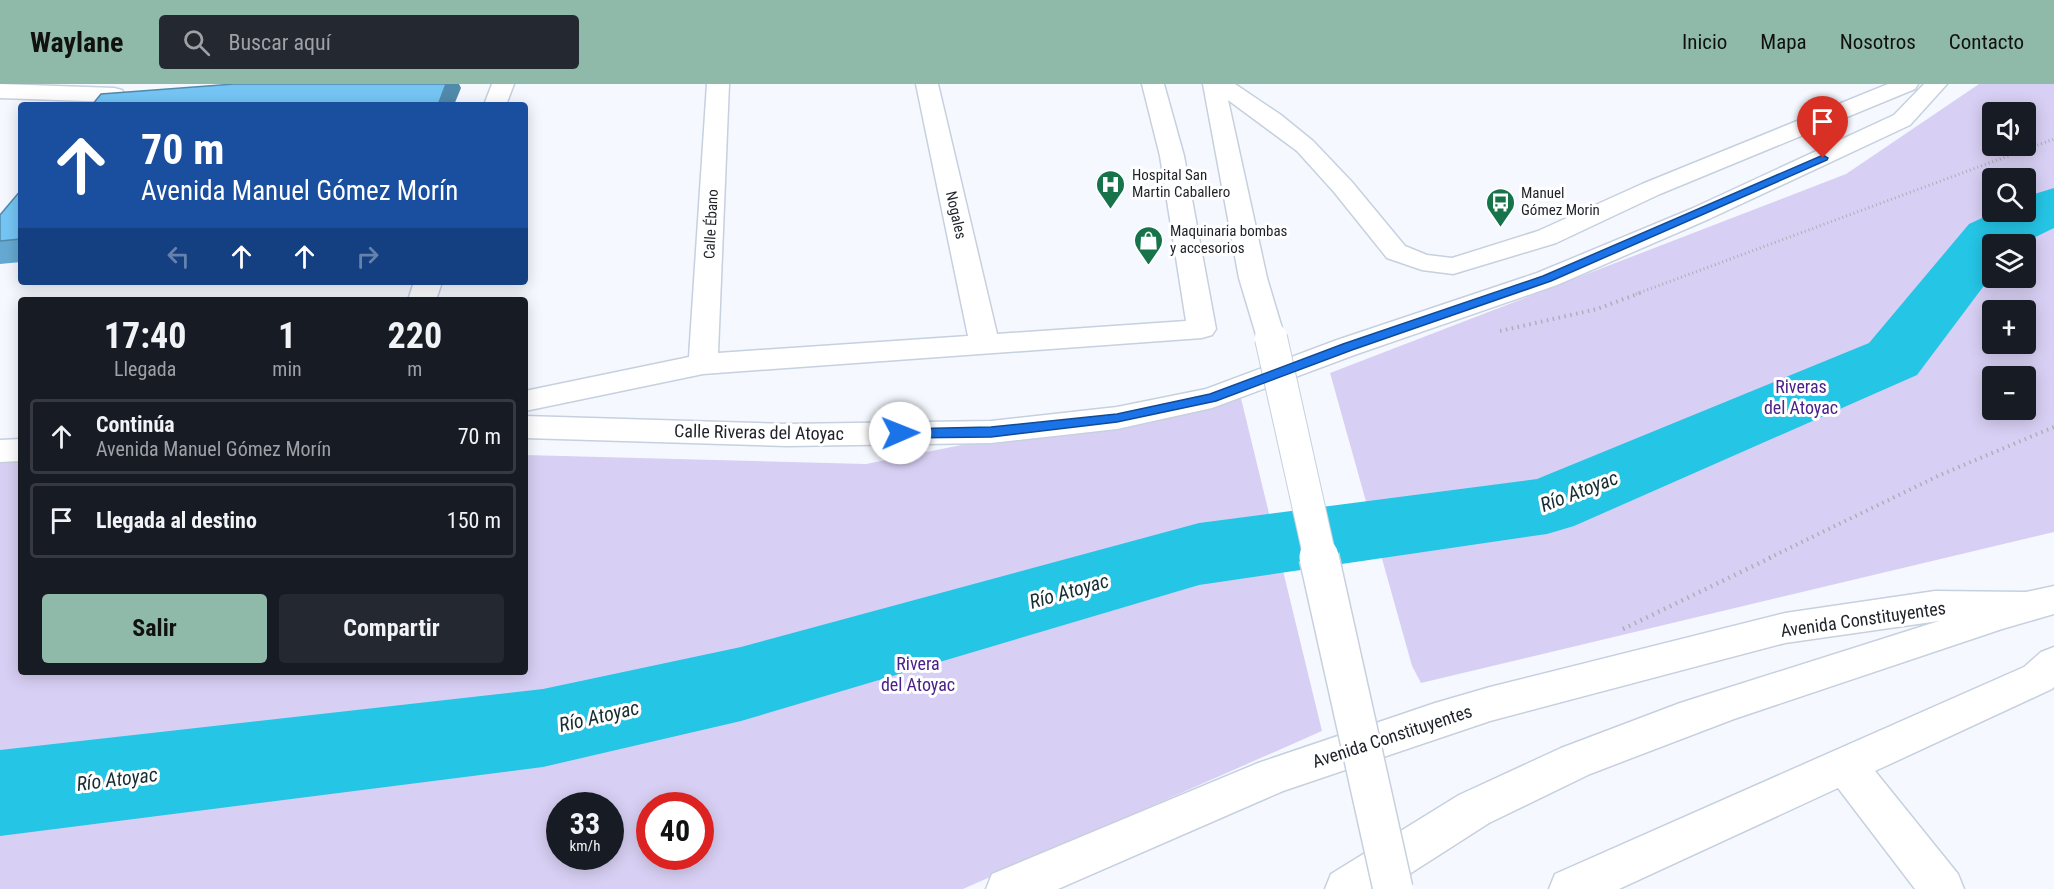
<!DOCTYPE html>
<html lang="es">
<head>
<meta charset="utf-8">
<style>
	body { margin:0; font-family:"Roboto Condensed",sans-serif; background:#242831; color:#f1f3f6; height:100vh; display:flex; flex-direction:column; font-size:22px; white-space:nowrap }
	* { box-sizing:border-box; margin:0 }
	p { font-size:20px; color:#9ea1a6 }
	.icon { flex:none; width:33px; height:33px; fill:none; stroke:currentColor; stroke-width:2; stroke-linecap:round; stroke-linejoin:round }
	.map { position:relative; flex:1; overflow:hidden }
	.panel { position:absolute; left:18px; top:213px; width:510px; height:378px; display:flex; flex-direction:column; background:#171b24; border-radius:6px; box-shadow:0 3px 15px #0003 }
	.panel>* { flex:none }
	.guide { position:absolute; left:18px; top:18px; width:510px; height:183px; border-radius:6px; box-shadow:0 3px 15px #0003; background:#1a4fa0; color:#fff; overflow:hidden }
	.buttons { position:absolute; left:1982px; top:18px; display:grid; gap:12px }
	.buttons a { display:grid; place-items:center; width:54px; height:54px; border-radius:6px; background:#171b24; box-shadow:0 3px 15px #0003; font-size:30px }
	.speed { position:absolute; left:546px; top:708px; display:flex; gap:12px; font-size:30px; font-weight:700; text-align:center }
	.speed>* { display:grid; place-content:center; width:78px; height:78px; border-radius:50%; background:#171b24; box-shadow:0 3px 15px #0003; line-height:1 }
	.speed small { font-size:15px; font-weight:400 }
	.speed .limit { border:9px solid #d22; background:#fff; color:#111 }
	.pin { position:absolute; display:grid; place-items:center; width:51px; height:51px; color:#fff; margin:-62px -26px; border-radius:50% 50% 50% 0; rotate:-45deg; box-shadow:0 0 6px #0007 }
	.pin .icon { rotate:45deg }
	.me { position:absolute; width:66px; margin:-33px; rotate:89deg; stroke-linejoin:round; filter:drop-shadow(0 0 4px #0008) }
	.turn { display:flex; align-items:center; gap:21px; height:126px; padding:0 24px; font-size:27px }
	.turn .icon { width:78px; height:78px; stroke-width:2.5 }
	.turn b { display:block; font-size:42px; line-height:51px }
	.lanes { display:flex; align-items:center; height:57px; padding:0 24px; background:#0003; justify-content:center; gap:30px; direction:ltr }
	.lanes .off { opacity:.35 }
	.eta { display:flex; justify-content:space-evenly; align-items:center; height:102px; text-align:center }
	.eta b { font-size:36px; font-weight:700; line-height:42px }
	.primary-button { display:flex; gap:12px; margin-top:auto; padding:12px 24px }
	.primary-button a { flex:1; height:69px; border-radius:6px; background:#8fb9a8; color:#111; font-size:24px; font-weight:700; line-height:69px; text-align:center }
	.primary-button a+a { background:#242831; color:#f1f3f6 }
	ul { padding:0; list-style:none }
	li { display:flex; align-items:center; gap:18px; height:75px; margin:0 12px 9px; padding:0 12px; border:3px solid #363941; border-radius:6px }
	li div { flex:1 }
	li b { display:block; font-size:22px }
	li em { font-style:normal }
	header { display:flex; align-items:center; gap:36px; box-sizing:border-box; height:84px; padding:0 30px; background:#8fb9a8; color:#111 }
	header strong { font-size:28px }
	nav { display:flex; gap:33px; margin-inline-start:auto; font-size:21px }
	.search { width:420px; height:54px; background:#242831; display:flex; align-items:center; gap:15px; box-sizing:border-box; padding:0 21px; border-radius:6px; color:#9ea1a6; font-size:22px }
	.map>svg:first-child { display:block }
	.green { fill:#d8d0f4; fill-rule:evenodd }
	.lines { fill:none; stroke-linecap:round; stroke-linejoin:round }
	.river { fill:#25c5e6; fill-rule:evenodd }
	.minor-casing { stroke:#c6d0df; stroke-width:3 }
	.tertiary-casing { stroke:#c6d0df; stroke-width:3 }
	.primary-casing { stroke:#c6d0df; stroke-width:3 }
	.path-far2 { stroke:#acafb5; stroke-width:3; stroke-dasharray:1 3; stroke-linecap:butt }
	.path-far1 { stroke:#acafb5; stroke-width:4; stroke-dasharray:1.5 4.5; stroke-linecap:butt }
	.path { stroke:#acafb5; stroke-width:4.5; stroke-dasharray:1.5 5; stroke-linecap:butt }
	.minor { fill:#fff; fill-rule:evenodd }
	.tertiary { fill:#fff; fill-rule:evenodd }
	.primary { fill:#fff; fill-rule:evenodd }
	.tertiary-bridge-far1-casing { stroke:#c6d0df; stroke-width:34; stroke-linecap:butt }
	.tertiary-bridge-casing { stroke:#c6d0df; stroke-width:42; stroke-linecap:butt }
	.tertiary-bridge-far1 { stroke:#fff; stroke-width:32 }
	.tertiary-bridge { stroke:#fff; stroke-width:39 }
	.wall { fill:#65a9d2 }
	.shaded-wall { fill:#528aab }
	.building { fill:#75c5f4; stroke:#528aab; stroke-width:1.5 }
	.route { fill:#1a73e8; stroke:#114b97; stroke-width:1.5 }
	.labels { text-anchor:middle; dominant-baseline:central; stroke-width:6; stroke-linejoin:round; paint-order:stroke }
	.far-poi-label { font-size:15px; fill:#1f2228; stroke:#fff; text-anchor:start }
	.far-street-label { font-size:15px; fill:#1f2228; stroke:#fff }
	.park-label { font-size:18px; fill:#4a2289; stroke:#fff }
	.street-label { font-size:18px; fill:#1f2228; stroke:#fff }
	.water-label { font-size:20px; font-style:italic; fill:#152d33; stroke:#fff }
</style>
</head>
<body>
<header>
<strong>Waylane</strong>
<div class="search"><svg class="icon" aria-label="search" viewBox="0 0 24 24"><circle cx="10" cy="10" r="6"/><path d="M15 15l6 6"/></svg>Buscar aquí</div>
<nav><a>Inicio</a><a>Mapa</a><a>Nosotros</a><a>Contacto</a></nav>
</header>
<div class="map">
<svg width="2054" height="805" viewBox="0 0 2054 805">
	<rect width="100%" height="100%" fill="#f5f9ff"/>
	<path class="green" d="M1979,0H2054V448L1421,599L1412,582L1330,289L1846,90ZM1992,28H2025V62H1992ZM1992,94H2025V128H1992ZM1992,160H2025V194H1992ZM1992,226H2025V260H1992ZM1992,292H2025V326H1992Z
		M1239,306L1322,647L963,805H0V378H21V588H525V371L866,380ZM560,722H610V772H560ZM650,722H700V772H650Z"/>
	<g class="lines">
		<path class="river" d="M2054,104V144L2021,160H1992V191L1917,291L1574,442L1547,450L1199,501L741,637L543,683L0,752V666L543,605L741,563L1199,439L1537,395L1869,259L1969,140L1995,128H2025V113Z"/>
		<defs>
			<path id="minor" d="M0,0L114,4L122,6L125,11L122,16L114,18L0,14Z
				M492,0H514L506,21H484Z
				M707,0H729L718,269L968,252L916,0H938L997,250L1186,237L1160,72L1142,0H1164L1184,72L1216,245L1212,251L1202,254L703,290L525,327V307L689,273Z
				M414,198H442L436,216H408Z
				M2054,563V603L2052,605L1875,687L1958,790L1964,805H1915L1838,704L1619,805H1549L1555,790L2024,583L2041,568Z"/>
			<path id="tertiary" d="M1203,0H1235L1281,31L1313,57L1352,98L1405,162L1427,171L1452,174L1538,147L1642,100L1888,0H1918L1915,5L1660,110L1556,159L1453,190L1422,186L1387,174L1334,108L1297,67L1228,16L1267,194L1285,254L1281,261L1271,263L1261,261L1257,254L1239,194Z
				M1924,0H1947L1910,41L1709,135L1557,201L1357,270L1212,324L1117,345L991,359L787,362L525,354V332L787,340L991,337L1117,323L1206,305L1337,256L1537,189L1691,125L1894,31Z
				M21,355V377L0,378V356Z"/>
			<path id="primary" d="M2054,502V530L2002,545L1734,635L1590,690L1489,739L1386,805H1325L1331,790L1459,711L1561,664L1680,619L1939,537L1785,559L1490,637L1283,707L1058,805H986L992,790L1258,679L1435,619L1490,603L1785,529L1935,507L2026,508Z"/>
		</defs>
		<use href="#minor" class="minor-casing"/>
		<use href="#tertiary" class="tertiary-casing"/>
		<use href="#primary" class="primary-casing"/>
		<path class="path-far2" d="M1636,210L2054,55"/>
		<path class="path-far1" d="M1500,247L1597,225L1640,209
			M1769,474L1940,391L2054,343"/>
		<path class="path" d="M1623,545L1772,473"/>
		<use href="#minor" class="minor"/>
		<use href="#tertiary" class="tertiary"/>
		<use href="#primary" class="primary"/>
		<defs>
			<path id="tertiary-bridge-far1" d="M1271,254L1320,474"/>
			<path id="tertiary-bridge" d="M1319,473L1393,805"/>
		</defs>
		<use href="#tertiary-bridge-far1" class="tertiary-bridge-far1-casing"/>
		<use href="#tertiary-bridge" class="tertiary-bridge-casing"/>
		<use href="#tertiary-bridge-far1" class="tertiary-bridge-far1"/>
		<use href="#tertiary-bridge" class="tertiary-bridge"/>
	</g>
	<path class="wall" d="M21,106V178L0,180V131Z"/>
	<path class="shaded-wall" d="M446,0H459L461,4L454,21H438Z"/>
	<path class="building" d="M234,0H446L438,21H92L101,10Z
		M21,106V155L0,157V131Z"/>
	<path class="route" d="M1823,71L1828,74L1827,76L1551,197L1352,266L1216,317L1117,338L991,353L900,354L894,349L900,345L991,343L1117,330L1210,310L1343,260L1543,192Z"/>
	<defs>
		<symbol id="hospital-pin" viewBox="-11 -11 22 30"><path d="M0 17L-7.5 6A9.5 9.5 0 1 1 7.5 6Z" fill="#177349" stroke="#fff"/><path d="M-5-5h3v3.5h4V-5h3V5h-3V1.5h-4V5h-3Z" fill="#fff"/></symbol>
		<symbol id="bus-pin" viewBox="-11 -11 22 30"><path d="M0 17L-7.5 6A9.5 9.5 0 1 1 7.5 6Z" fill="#177349" stroke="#fff"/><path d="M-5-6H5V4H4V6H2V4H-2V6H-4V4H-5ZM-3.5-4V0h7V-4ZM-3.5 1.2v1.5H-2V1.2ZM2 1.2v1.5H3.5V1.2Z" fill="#fff"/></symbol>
		<symbol id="shop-pin" viewBox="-11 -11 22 30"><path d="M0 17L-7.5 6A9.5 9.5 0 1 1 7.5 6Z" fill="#177349" stroke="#fff"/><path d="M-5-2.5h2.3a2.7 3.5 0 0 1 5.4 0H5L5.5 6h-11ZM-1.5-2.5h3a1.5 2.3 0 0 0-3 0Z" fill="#fff"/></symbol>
	</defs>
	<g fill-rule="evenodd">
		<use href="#hospital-pin" x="1094" y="84" width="33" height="45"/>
		<use href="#bus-pin" x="1484" y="102" width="33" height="45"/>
		<use href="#shop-pin" x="1132" y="140" width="33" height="45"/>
	</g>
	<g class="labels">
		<g class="far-poi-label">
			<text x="1132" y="91">Hospital San<tspan x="1132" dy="17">Martin Caballero</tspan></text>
			<text x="1521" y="109">Manuel<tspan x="1521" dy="17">Gómez Morin</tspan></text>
			<text x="1170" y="147">Maquinaria bombas<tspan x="1170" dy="17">y accesorios</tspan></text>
		</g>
		<g class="far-street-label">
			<text transform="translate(956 131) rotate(77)">Nogales</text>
			<text transform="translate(711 140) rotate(-87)">Calle Ébano</text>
		</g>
		<g class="park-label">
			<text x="1801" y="302">Riveras<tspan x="1801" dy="21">del Atoyac</tspan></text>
			<text x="918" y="579">Rivera<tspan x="918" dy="21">del Atoyac</tspan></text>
		</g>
		<g class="street-label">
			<text transform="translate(759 348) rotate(1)">Calle Riveras del Atoyac</text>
			<text transform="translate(1863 535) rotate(-8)">Avenida Constituyentes</text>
			<text transform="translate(1392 652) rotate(-18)">Avenida Constituyentes</text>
		</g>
		<g class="water-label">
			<text transform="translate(1579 407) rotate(-21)">Río Atoyac</text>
			<text transform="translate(1069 507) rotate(-16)">Río Atoyac</text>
			<text transform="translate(599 632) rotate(-13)">Río Atoyac</text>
			<text transform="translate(117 695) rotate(-7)">Río Atoyac</text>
		</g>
	</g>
</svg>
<div class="buttons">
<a><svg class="icon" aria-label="sound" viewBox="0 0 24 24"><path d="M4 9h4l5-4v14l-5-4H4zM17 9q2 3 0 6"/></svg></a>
<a><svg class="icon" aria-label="search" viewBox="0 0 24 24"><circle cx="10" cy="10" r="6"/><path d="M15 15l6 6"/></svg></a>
<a><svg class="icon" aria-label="layers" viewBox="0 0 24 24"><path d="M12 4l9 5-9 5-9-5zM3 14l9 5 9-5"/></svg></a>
<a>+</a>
<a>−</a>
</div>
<div class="speed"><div>33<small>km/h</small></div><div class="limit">40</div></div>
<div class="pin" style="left:1823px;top:74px;background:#d93025"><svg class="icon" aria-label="arrive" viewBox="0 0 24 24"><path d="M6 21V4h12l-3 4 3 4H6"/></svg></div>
<svg class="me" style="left:900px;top:349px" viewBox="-20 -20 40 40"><circle r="19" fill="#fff"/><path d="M0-13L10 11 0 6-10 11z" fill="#1a73e8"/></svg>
<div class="guide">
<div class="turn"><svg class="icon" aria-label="ahead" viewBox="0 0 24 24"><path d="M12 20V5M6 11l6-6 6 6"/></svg><div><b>70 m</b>Avenida Manuel Gómez Morín</div></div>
<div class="lanes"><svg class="icon off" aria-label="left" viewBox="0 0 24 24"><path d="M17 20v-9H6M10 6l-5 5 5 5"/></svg><svg class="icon" aria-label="ahead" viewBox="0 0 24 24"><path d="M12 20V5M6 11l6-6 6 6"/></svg><svg class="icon" aria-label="ahead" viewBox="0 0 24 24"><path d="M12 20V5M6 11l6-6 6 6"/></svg><svg class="icon off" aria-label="right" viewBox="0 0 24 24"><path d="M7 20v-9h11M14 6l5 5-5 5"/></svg></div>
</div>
<section class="panel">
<div class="eta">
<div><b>17:40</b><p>Llegada</p></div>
<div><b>1</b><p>min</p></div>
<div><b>220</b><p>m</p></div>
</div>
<ul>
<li><svg class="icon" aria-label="ahead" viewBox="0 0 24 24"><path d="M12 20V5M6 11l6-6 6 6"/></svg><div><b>Continúa</b><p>Avenida Manuel Gómez Morín</p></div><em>70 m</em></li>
<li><svg class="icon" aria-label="arrive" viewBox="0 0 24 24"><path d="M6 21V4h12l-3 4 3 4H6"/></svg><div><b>Llegada al destino</b></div><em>150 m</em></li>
</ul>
<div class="primary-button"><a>Salir</a><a>Compartir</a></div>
</section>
</div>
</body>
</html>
